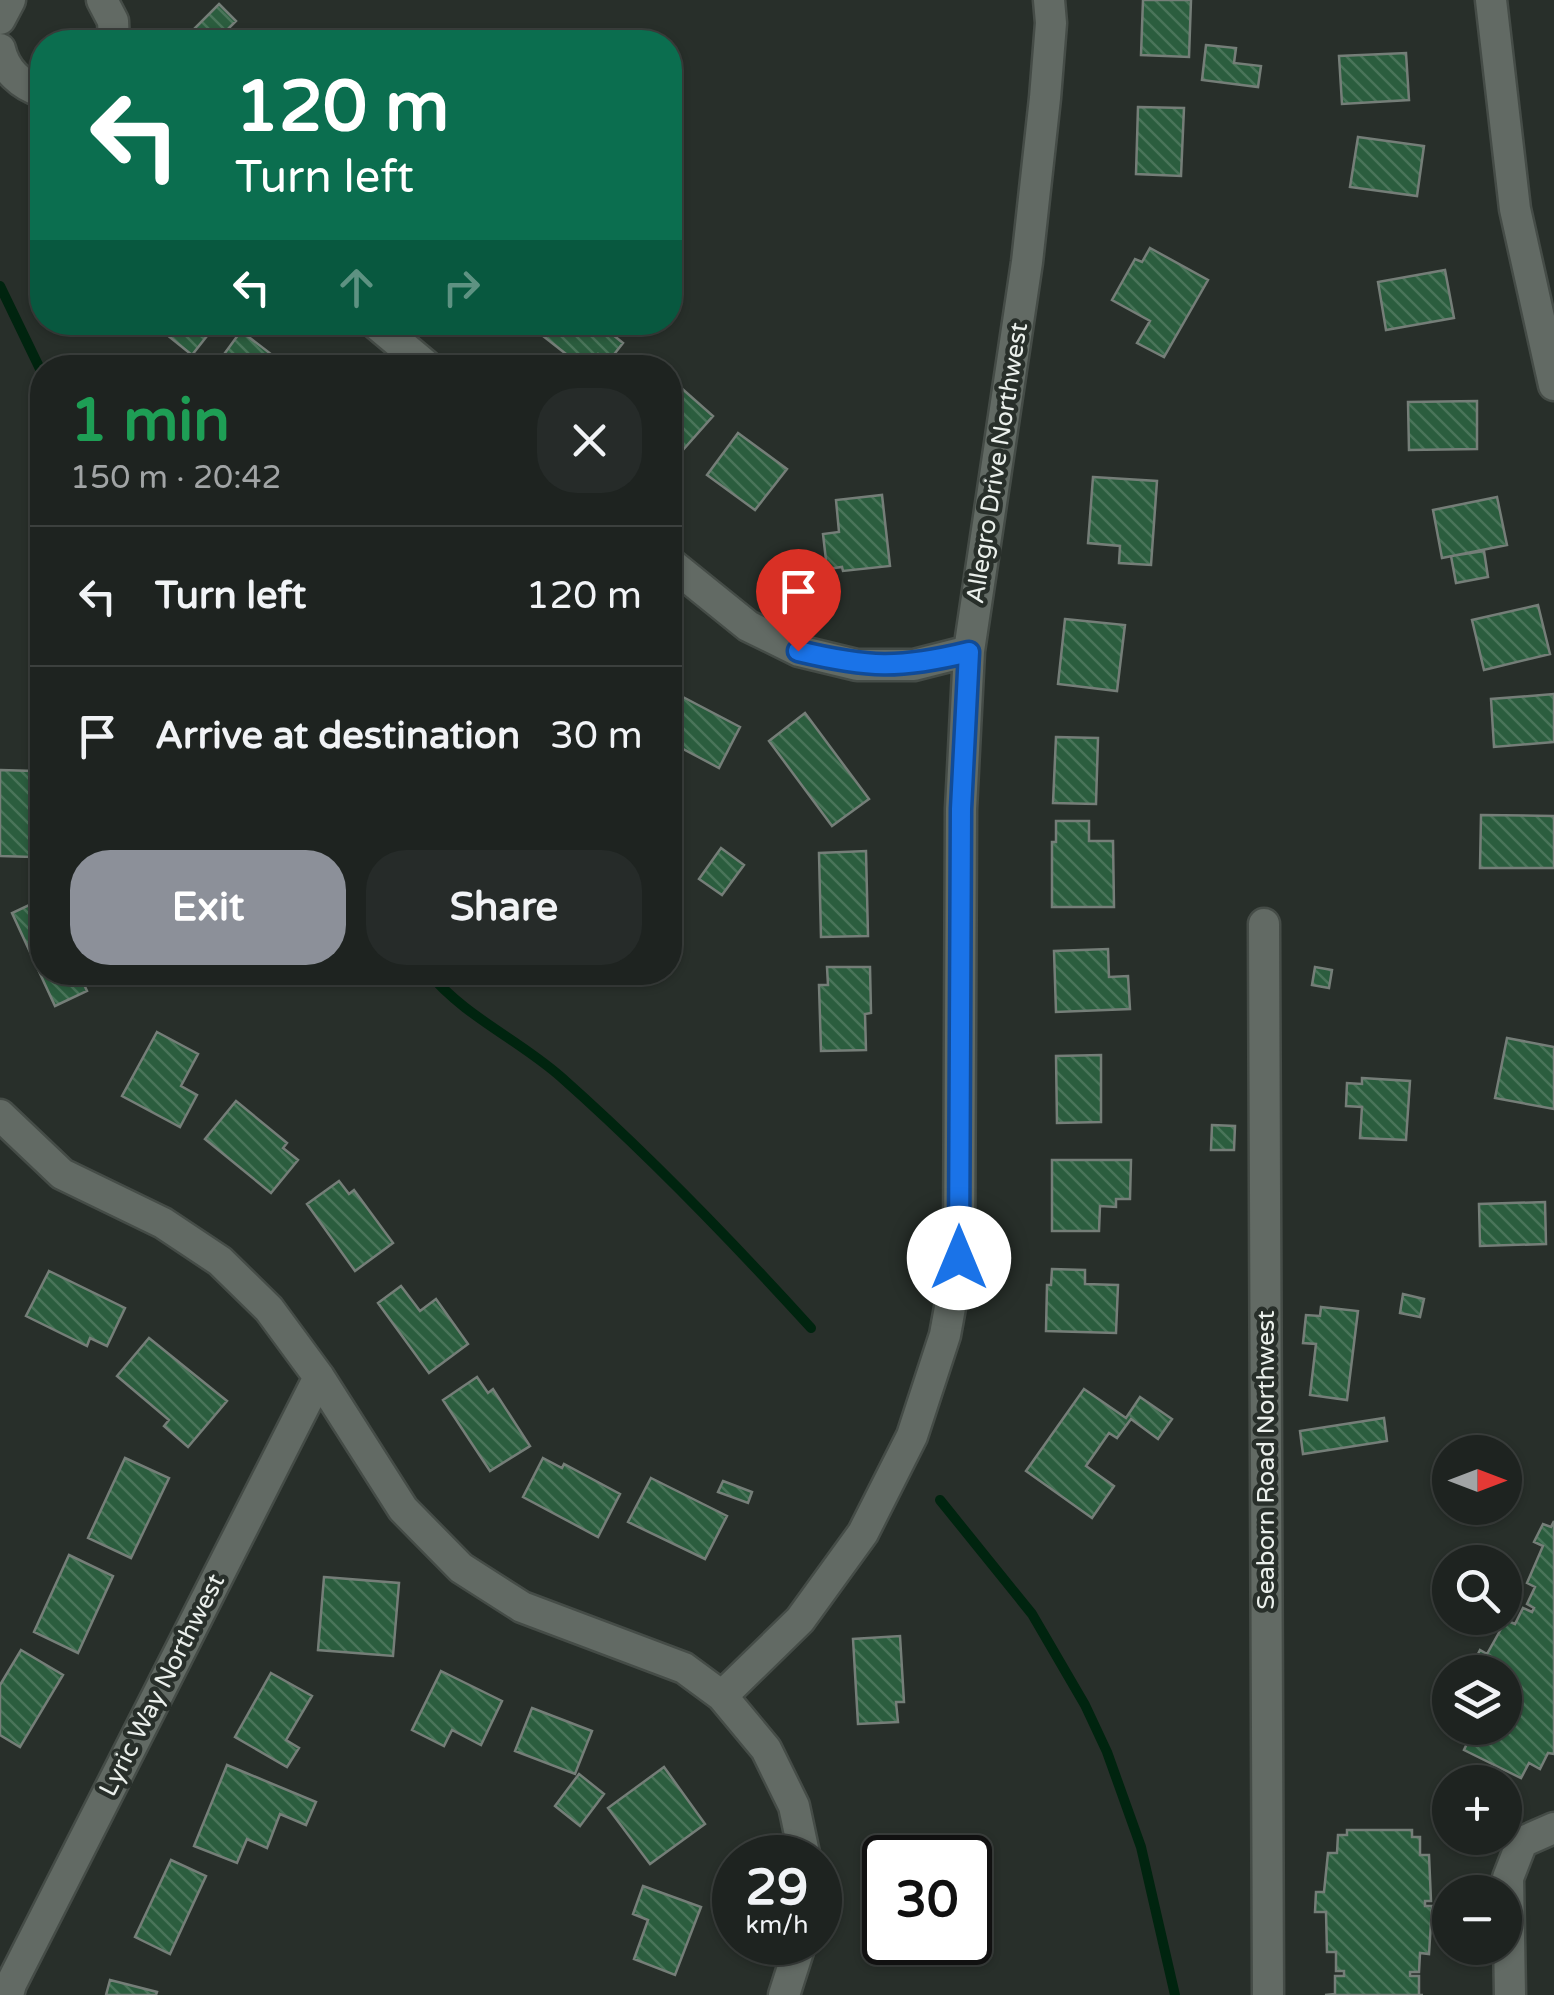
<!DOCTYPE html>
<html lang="en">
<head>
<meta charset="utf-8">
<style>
	body { margin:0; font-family:"Varela Round",sans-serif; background:#262b29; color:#f1f3f6; height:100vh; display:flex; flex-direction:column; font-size:38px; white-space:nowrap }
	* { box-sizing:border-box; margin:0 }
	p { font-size:32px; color:#a1a4a5 }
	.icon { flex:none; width:55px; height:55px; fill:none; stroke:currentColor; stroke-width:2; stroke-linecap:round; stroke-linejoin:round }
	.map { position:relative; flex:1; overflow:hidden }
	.sheet { position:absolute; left:30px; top:355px; width:652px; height:630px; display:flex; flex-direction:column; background:#1e2320; border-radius:40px; box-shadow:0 2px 8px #0004,0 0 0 2px #3c403e }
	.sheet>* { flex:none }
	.hud { position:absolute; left:30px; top:30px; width:652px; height:305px; border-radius:40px; box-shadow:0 2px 8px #0004,0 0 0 2px #3c403e; background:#0b6e4f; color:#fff; overflow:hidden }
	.needle { width:65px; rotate:90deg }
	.controls { position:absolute; left:1432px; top:1435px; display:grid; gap:20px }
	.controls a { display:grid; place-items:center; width:90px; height:90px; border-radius:50%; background:#1e2320; box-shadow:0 2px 8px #0004,0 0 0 2px #3c403e; font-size:50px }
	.speed { position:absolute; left:712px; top:1835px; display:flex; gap:20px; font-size:50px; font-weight:700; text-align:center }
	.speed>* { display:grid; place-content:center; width:130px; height:130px; border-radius:50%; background:#1e2320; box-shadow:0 2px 8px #0004,0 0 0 2px #3c403e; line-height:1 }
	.speed small { font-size:25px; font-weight:400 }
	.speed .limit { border:5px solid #111; border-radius:15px; background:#fff; color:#111 }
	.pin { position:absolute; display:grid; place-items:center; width:85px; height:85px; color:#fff; margin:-102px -42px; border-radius:50% 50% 50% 0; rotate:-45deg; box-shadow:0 0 10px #0007 }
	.pin .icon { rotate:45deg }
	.me { position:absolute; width:110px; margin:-55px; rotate:0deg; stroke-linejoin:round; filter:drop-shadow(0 0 8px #0008) }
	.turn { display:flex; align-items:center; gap:35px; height:210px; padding:0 40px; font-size:45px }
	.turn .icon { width:130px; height:130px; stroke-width:2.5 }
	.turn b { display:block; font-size:70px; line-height:85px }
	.lanes { display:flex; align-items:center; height:95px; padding:0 40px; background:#0003; justify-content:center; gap:50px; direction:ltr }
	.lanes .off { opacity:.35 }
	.round { display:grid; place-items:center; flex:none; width:105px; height:105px; border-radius:40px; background:#262b29 }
	.headline { display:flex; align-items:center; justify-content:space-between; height:170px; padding:0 40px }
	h1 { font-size:60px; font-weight:700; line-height:75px; color:#1e9e55 }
	.primary-button { display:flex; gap:20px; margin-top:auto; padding:20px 40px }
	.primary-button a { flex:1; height:115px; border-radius:40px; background:#8c9099; color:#fff; font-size:40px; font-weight:700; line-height:115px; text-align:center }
	.primary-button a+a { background:#262b29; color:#f1f3f6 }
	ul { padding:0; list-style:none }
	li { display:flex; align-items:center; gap:30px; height:140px; padding:0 40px; border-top:2px solid #3c403e }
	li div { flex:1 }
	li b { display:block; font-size:38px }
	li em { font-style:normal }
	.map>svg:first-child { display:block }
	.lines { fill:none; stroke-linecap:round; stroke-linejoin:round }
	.stream { stroke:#00240f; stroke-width:10 }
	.building { fill:url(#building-back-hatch); stroke:#757e78; stroke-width:2.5 }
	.street-casing { stroke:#454c47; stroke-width:35 }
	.street { stroke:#626a64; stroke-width:30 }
	.route-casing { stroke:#114b97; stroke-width:25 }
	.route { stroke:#1a73e8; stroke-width:18 }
	.labels { text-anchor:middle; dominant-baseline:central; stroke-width:9; stroke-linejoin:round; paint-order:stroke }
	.street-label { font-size:25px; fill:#eaefeb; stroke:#282f2a }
</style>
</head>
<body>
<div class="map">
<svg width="1554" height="1995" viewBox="0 0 1554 1995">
	<defs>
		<pattern id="building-back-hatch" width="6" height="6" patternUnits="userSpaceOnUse" patternTransform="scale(2.5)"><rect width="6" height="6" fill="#2b5d3e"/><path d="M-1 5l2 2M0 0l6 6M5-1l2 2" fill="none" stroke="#4a755a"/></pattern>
	</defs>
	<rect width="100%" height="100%" fill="#282f2a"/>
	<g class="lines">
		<path class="stream" d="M0,286L42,373
			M428,972C465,1017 518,1039 561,1077C650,1156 731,1240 811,1328
			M940,1500L1032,1614L1085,1705L1107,1752L1141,1847L1175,1995"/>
	</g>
	<path class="building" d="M1143,0H1191L1189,57L1141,55Z
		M219,4L236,21L215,42H181Z
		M1206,45L1236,48L1234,63L1261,66L1258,87L1202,80Z
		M1406,53L1409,100L1342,104L1339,56Z
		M1138,107L1184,108L1181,176L1136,174Z
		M1358,137L1424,146L1417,196L1350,187Z
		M1150,248L1208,280L1164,357L1137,343L1150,321L1112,300L1135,259L1142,262Z
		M1445,270L1454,318L1386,330L1378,282Z
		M151,322H218L192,355Z
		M531,322H597L623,343L608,362L598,354L584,368L529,325Z
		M241,331L289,368H214Z
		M670,378L713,416L682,451L670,440Z
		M1477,401V449L1409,450L1408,402Z
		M738,433L787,469L755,510L707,475Z
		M1093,477L1157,481L1151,565L1119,563L1120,546L1088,543Z
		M882,495L890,566L843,571L842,567L827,569L823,534L839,532L836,500Z
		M1497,497L1507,545L1442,558L1433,510Z
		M1484,551L1488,577L1456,583L1451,556Z
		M1538,605L1550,654L1484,670L1472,620Z
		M1065,619L1125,625L1117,691L1058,684Z
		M1554,694V742L1494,747L1491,699Z
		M681,696L740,727L719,768L670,742V718Z
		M805,713L869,799L832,826L769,741Z
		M1056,737L1098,738L1096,804L1053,803Z
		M0,770L34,771L33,857L0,856Z
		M1481,815L1554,816V868H1480Z
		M1056,821H1089V841H1113L1114,907H1052V842H1056Z
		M721,848L744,865L722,895L699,879Z
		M866,851L868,936L821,937L819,853Z
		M42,899V972H82L79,974L87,991L55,1006L12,913Z
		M1108,949L1109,977L1128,976L1130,1009L1056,1012L1054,951Z
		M827,967H870L871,1013L865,1014L866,1050L821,1051L819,985H828Z
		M1315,967L1332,970L1329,988L1312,985Z
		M157,1032L198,1054L181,1086L197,1095L180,1127L122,1096Z
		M1507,1038L1554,1047V1109L1495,1098Z
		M1101,1055V1122L1057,1123L1056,1056Z
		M1362,1078L1410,1081L1406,1140L1360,1138L1362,1107L1346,1106L1347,1083L1362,1084Z
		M236,1101L287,1143L283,1148L298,1160L271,1193L205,1139Z
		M1212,1125L1235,1126L1234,1150H1211Z
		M1052,1160H1131L1130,1199H1116V1207L1100,1206L1099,1231H1052Z
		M339,1181L349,1194L354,1190L393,1243L355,1271L307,1204Z
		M1545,1202L1546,1244L1480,1246L1479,1204Z
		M1052,1269L1085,1270V1284L1118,1285L1116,1333L1046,1331L1047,1285H1051Z
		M49,1271L125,1308L107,1346L90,1338L87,1346L26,1316Z
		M401,1286L420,1311L436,1299L468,1344L429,1373L378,1303Z
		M1403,1294L1424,1299L1420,1317L1400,1313Z
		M1321,1307L1358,1311L1347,1400L1310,1395L1316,1344L1303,1343L1306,1315L1320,1316Z
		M149,1338L227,1401L188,1447L164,1426L169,1420L117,1376Z
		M477,1377L488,1393L493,1389L530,1446L490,1471L443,1400Z
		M1084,1389L1126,1418L1140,1397L1172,1419L1158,1439L1131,1419L1117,1438L1109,1433L1086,1466L1114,1486L1092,1518L1026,1471Z
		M1384,1418L1387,1441L1303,1454L1300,1431Z
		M125,1458L169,1478L131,1558L88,1538Z
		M543,1458L562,1468L564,1464L620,1494L598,1537L523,1497Z
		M651,1478L727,1516L705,1559L628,1522Z
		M723,1481L752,1492L748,1503L718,1492Z
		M1554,1521V1754L1548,1753L1540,1769L1529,1763L1521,1778L1464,1750L1472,1733L1461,1728H1505V1672H1478L1471,1668L1480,1650L1487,1654L1506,1620L1515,1624L1523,1608L1532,1612L1534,1608L1527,1604L1535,1587L1527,1583L1543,1546L1534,1542L1543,1524L1551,1527Z
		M69,1555L113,1576L78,1653L34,1632Z
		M324,1577L399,1583L393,1656L318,1650Z
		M900,1636L904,1702H896L898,1722L858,1724L853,1639Z
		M21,1650L63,1675L20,1747L0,1735V1685Z
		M441,1671L502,1701L481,1745L452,1730L444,1746L412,1730Z
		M271,1673L312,1696L286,1740L299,1748L287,1767L235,1737Z
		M532,1708L592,1731L575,1774L515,1751Z
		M227,1765L316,1802L306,1825L280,1814L267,1848L247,1839L237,1863L194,1846Z
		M664,1767L705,1824L650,1864L608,1808Z
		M579,1774L604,1794L580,1826L555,1806Z
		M1347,1830H1412V1837H1420V1855H1429L1431,1901H1425V1906H1432L1429,1954L1420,1953L1419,1972H1410V1976H1419V1995H1423H1325L1335,1994V1976H1344V1971H1336V1952H1327L1326,1912H1315L1316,1892H1324L1328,1853H1337L1338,1835H1347Z
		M171,1860L206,1876L170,1954L135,1937Z
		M643,1886L701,1907L675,1975L634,1959L648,1920L633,1914Z
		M110,1980L157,1992L156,1995H106Z"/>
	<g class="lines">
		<defs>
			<path id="street" d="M102,0L113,21L114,42
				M1491,0L1515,209L1554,385
				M0,19L10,0
				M0,49C5,71 21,85 42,92
				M374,322L429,368
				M670,563L748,626L799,651L857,665H914L969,651
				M1264,924L1268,1995
				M0,1115L62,1174L163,1223L220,1261L269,1309L319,1377L403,1509L461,1568L522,1607L684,1668L722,1696L766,1749L794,1806L805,1858
				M722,1696L800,1620L863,1533L912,1436L945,1335L959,1258L961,809L969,651L1027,262L1045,98L1051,23L1049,0
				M8,1995L11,1984L319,1377
				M784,1995L801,1942
				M1510,1995L1508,1878L1522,1842L1554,1828"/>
		</defs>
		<use href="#street" class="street-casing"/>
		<use href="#street" class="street"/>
	</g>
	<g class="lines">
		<defs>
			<path id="route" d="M798,651C869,668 899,669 969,652L961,809L959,1258"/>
		</defs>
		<use href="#route" class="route-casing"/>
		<use href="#route" class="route"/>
	</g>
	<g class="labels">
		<g class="street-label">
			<text transform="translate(997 463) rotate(-81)">Allegro Drive Northwest</text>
			<text transform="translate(1266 1460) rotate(-90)">Seaborn Road Northwest</text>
			<text transform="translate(162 1685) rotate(-63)">Lyric Way Northwest</text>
		</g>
	</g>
</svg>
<div class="controls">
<a><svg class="needle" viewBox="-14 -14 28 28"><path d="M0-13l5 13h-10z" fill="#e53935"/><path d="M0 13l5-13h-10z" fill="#a1a4a5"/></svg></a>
<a><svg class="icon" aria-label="search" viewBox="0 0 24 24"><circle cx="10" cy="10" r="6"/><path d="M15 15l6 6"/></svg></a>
<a><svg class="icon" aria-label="layers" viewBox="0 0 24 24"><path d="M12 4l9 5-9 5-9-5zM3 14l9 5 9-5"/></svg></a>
<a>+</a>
<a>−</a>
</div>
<div class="speed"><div>29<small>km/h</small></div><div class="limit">30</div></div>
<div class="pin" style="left:798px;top:651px;background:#d93025"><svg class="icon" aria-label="arrive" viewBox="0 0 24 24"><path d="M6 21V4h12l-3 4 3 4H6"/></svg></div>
<svg class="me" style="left:959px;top:1258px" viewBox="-20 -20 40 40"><circle r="19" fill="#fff"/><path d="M0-13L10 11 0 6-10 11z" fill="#1a73e8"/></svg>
<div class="hud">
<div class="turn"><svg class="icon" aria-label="left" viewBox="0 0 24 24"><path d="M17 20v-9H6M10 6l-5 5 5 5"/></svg><div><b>120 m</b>Turn left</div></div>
<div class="lanes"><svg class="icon" aria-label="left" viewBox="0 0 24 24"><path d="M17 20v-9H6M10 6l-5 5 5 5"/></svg><svg class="icon off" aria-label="ahead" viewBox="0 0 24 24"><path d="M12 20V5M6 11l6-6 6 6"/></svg><svg class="icon off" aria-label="right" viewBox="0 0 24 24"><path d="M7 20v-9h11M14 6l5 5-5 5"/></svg></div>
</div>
<section class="sheet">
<div class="headline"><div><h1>1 min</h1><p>150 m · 20:42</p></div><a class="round"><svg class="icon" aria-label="close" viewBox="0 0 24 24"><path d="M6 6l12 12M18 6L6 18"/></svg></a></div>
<ul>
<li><svg class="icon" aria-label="left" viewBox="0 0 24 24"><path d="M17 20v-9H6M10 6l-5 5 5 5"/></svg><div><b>Turn left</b></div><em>120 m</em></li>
<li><svg class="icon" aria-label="arrive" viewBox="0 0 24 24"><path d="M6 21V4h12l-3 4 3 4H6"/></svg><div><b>Arrive at destination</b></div><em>30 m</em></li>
</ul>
<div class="primary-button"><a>Exit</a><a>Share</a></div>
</section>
</div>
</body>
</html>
